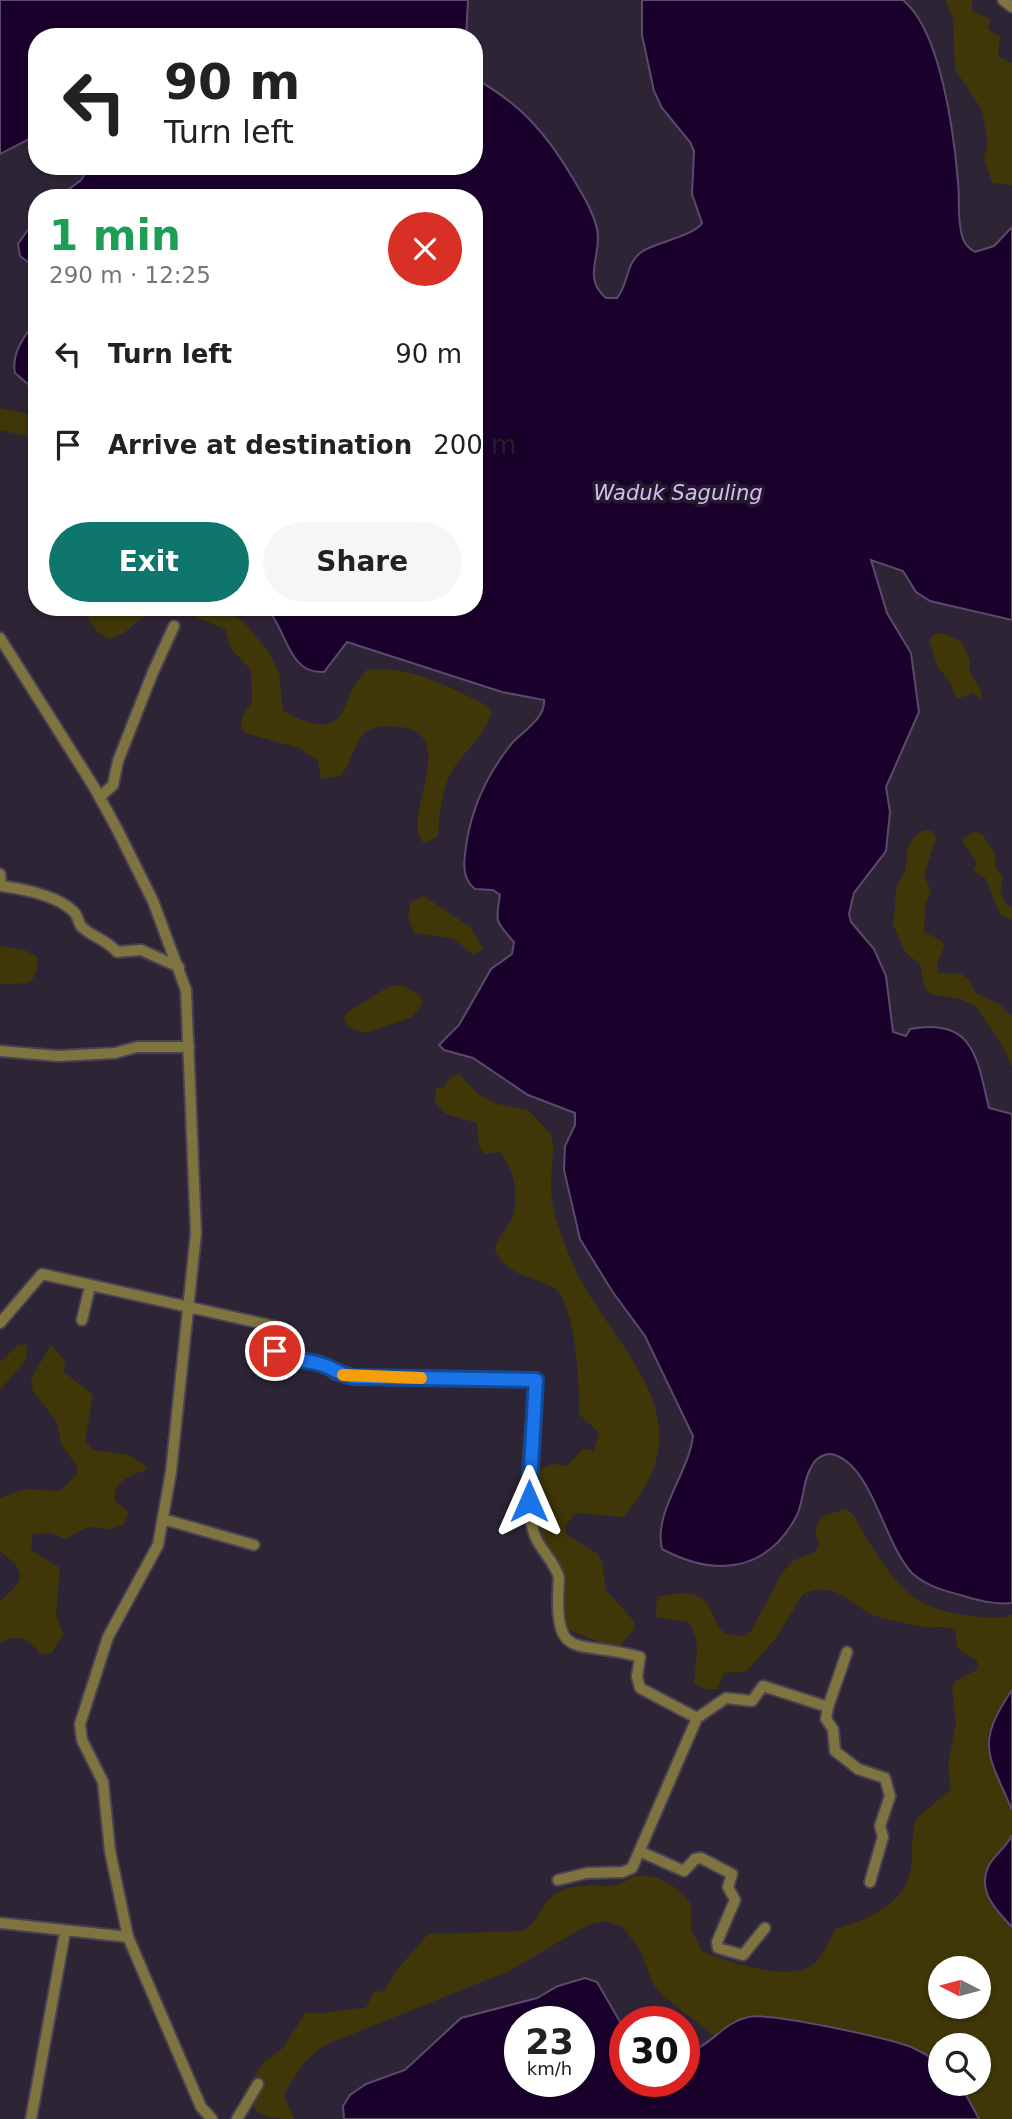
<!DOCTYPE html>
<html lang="en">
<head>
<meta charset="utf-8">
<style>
	body { margin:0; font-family:"DejaVu Sans",sans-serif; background:#f6f6f6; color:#222; height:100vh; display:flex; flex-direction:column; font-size:26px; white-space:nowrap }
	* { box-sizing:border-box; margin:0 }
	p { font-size:23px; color:#767676 }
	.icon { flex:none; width:38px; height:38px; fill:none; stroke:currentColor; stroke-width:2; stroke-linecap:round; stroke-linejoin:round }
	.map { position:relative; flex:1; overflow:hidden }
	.side { position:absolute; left:28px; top:189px; width:455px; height:427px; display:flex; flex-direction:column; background:#fff; border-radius:28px; box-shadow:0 2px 5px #0004 }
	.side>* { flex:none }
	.top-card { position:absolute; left:28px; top:28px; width:455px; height:147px; border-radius:28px; box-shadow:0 2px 5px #0004; background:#fff; color:#222; overflow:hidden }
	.needle { width:46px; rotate:276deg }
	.buttons { position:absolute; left:928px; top:1956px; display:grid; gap:14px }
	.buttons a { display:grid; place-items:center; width:63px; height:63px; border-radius:50%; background:#fff; box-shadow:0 2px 5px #0004; font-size:35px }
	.speed { position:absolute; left:504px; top:2006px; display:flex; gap:14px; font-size:35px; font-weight:700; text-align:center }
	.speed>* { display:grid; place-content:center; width:91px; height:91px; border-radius:50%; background:#fff; box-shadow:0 2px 5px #0004; line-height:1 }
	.speed small { font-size:18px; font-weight:400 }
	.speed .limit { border:10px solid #d22; background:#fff; color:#111 }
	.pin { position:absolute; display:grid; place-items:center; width:60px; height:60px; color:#fff; margin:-30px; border:4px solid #fff; border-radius:50%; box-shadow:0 2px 7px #0007 }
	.me { position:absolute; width:77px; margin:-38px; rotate:0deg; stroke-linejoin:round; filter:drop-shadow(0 0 5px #0008) }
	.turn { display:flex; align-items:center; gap:24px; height:147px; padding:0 21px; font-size:32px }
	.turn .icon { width:91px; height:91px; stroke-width:2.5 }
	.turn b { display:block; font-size:49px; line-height:60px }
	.round { display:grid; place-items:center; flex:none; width:74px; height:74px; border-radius:37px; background:#f6f6f6 }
	.head { display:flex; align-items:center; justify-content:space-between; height:119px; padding:0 21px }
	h1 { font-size:42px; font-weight:700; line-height:52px; color:#1e9e55 }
	.primary-button { display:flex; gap:14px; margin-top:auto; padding:14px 21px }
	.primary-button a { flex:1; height:80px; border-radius:42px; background:#0f766e; color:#fff; font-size:28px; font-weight:700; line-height:80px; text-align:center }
	.primary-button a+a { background:#f6f6f6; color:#222 }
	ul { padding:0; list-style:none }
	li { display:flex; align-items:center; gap:21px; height:91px; padding:0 21px }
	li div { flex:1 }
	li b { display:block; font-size:26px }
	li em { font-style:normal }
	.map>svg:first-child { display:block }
	.green { fill:#3f3708; fill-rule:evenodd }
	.water { fill:#1a012c; stroke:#5c496b; stroke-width:2; fill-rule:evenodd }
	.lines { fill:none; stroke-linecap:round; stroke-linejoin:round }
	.street-casing { stroke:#494252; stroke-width:14 }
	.street { stroke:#7f743f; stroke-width:10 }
	.route-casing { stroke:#114b97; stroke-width:18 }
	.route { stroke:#1a73e8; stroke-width:12 }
	.slow { stroke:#f59e0b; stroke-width:12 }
	.labels { text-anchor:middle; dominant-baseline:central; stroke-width:7; stroke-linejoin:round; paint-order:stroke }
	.water-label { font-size:21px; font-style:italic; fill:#d7bcf4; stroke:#231b2c }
</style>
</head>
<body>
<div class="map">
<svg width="1012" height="2119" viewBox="0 0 1012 2119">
	<rect width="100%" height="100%" fill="#2d2536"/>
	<path class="green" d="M946,0H972V11L990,19L988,29L1000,37L998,56L1012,63V185L992,183L984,158L988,143L982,110L955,69L953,20Z
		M0,408L37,416V438L0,430Z
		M80,607L123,610L221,607L242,620L268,651L279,673L283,711C354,748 335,701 367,670C411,665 449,687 488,706L492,713C481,739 474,742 458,762C442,782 440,811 438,836L424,843C398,819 463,734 400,727C353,722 362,745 341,776L321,779L318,761L299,748L245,733L241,725L243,715L252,702L251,670L231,649L225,629L191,615L150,611L124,633L109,639L98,632Z
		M943,633L961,641L970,660V672L981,691L982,699L972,693L957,699L949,680L938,668L929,640L935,634Z
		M924,830L932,831L936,838L924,875L931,891L925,906L924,932L942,941L944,946L937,965L938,973L961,974L968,979L976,993L999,1004L1012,1016V1067L1003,1047L976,1006L960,999L931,994L925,989L920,964L906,953L893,925L897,884L905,872L908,847L917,834Z
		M974,832L982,834L995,853V867L1003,876L1000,892L1006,904L1012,907V920L1000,914L986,879L973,870L977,863L963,842V838Z
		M424,896L470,927L484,950L473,955L453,938L414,933L408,917L411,901Z
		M0,946L24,950L38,957C36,993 23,980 0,985Z
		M390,986C405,984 416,990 423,1003L412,1017L366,1033L348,1027L344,1018L348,1012Z
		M459,1074L477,1093L497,1104L528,1110L551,1134C556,1151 550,1171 551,1188C551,1210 561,1235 569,1255C606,1348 716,1412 623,1517L576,1513L565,1526L567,1535L598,1554L602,1562L606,1590L634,1621V1629L621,1645L614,1648L567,1629L563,1618V1579L540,1537L537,1507L539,1469L554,1464L567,1466L583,1449L594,1451L599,1433L579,1414C581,1390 575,1300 554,1288C528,1273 513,1280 495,1251C496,1236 508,1230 513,1216C519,1198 514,1165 499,1152L484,1154L479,1146L477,1123L446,1114L435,1102L436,1089L444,1087L451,1077Z
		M19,1344L27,1345L26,1360L0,1390V1362Z
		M51,1344L65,1361L64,1372L93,1395L85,1441L93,1450L129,1455L146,1466V1470C129,1476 113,1481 115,1501L128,1512L124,1525L110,1529L87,1527L66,1539L51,1533L33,1534L31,1550L60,1568L56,1614L63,1634L52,1653L40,1654C29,1639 18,1632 0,1643V1601C26,1579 27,1572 0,1551V1498L25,1489L60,1491L77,1474V1466L61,1444L57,1422L33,1391L31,1379Z
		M845,1509C857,1515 857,1523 864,1534C893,1579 907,1607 964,1615C979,1617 996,1620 1012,1615V1690L995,1716L988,1734L987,1749L1012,1810V1835L990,1903L1012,1927V2119H979L960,2084H978V2046H940V2063L911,2047L717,2038L663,1996L653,1984L641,1952L623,1927L604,1921L588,1925L509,1971L325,2045C305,2058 294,2075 284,2096L294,2119C267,2119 257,2117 243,2093L263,2063L283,2048L306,2012C324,2016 346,2008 366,2008L374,1992L384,1991L396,1971L428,1934L523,1931C539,1922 543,1899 559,1892C578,1882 597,1888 617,1885C624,1884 629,1877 636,1876C658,1873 678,1887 691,1904V1929L702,1951C727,1962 787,1982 812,1965C823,1958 829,1940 835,1929C865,1921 903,1905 910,1873C914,1855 910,1837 916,1819L951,1789L948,1766L956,1722L952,1688L956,1681L978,1669L977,1661L957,1648L955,1630C943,1624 935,1629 923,1627C911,1624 898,1622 886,1619C850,1612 844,1578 803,1594L776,1638L747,1671L724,1673L717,1689L708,1690L694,1684C695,1663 703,1637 687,1622L656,1617L657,1597C677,1593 699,1587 711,1610C715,1619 717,1627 725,1634L745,1636L751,1631L782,1573L793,1561L815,1552L819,1545L815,1531L821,1517ZM940,1969H978V2007H940Z"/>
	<path class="water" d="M0,0H468L466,37H37V135L0,154Z
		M642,0H903C941,31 954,134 958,182C960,200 957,218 962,236C964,244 968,248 975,252L994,246L1012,227V620L930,601L916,592L903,571L871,560L887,613L911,653L919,712L886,787L890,812L886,851L854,893L849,914L851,922L874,949L886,976L893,1032L906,1036L910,1029C974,1017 977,1058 989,1108L1012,1114V1603C994,1605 977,1600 960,1595C943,1590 926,1586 912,1573C884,1544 873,1468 835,1455C827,1452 817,1457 813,1464C803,1478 804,1500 797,1515C767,1573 714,1577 662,1549C653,1512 689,1473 693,1436L645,1336L612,1291L580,1239L564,1170L565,1146L575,1125V1113L528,1095L473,1058L444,1050L439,1045L459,1025L491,969L512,954L514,942C496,921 495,924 500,895L493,890L475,889C464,881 463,868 465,855C469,813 486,775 513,742C524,731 546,717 544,700L502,692L347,642L324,672C286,675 287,624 264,607H474V198H57L80,181L91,166H474V78C521,104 547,134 574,180C583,196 593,211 597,229C603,255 581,277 606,298H617C629,284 625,262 643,251C657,242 694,236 702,223L692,194L694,151L690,142L662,108L654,91L642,35Z
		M37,217V269L20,256L18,244Z
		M37,321V385H29L15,373C11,353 24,335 37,321Z
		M1012,1690V1810C988,1753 975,1745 1012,1690Z
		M1012,1835V1927C997,1911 977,1892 988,1867C994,1855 1007,1847 1012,1835Z
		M585,1978L597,1982L623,2027L625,2081H684V2054C712,2046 722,2023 748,2017C770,2012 887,2038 911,2047C921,2051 931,2058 940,2063V2084H960L979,2119H344L343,2106L350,2095L366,2084L405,2070L461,2018L537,1998L558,1986ZM579,2021V2081H520V2021Z"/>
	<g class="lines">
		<defs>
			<path id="street" d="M1003,0L1012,7
				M0,638L94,787L117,829L153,901L186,990L196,1233L171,1472L158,1545L108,1637L80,1724L82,1740L103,1782L110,1851L128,1937L201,2107L212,2119
				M100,797L113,785L118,761L153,672L174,626
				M0,874L1,886C24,889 57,895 74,912C78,916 78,922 81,926C91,937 105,938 117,952L141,950L179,967
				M0,1051L58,1056L115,1053L137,1047H189
				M82,1320L90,1286
				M0,1323L42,1274L278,1327L275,1351L279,1355L324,1365L335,1374L354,1377L536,1380C533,1424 520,1495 535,1536C541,1551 555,1562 559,1578C553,1666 575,1638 640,1657L637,1677L640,1688L697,1718L632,1868L623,1872L587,1873L558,1880
				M163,1519L254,1545
				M828,1707L847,1652
				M697,1718L726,1698L752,1701L763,1686L828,1707L826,1719L833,1729L835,1751L858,1769L885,1778L890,1796L880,1826L883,1837L870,1882
				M641,1852L684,1871L695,1859L701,1858L732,1874L728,1887L735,1900L717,1942L718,1948L743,1955L765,1928
				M0,1923L128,1937
				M31,2119L65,1932
				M237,2119L258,2084"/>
		</defs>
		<use href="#street" class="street-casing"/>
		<use href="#street" class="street"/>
	</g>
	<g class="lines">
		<defs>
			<path id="route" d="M275,1351C287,1362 308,1359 323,1365C336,1369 338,1375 354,1377L536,1380L529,1501"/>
		</defs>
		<use href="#route" class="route-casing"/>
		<use href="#route" class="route"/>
		<path class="slow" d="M343,1375L421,1378"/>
	</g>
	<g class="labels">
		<g class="water-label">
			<text x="678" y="493">Waduk Saguling</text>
		</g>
	</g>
</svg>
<div class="buttons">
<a><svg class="needle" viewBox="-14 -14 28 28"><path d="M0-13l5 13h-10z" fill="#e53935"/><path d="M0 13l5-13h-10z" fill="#767676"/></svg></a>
<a><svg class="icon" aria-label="search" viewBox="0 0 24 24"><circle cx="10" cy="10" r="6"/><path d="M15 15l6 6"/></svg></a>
</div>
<div class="speed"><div>23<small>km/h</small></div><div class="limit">30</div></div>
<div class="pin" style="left:275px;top:1351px;background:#d93025"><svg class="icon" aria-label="arrive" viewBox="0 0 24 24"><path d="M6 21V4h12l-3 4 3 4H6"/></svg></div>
<svg class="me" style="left:529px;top:1501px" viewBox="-20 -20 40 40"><path d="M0-17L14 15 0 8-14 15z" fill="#1a73e8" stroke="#fff" stroke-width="4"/></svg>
<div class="top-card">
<div class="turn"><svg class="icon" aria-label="left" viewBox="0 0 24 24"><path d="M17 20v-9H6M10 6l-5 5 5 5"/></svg><div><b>90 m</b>Turn left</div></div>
</div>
<section class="side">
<div class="head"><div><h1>1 min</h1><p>290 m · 12:25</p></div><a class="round" style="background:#d93025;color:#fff"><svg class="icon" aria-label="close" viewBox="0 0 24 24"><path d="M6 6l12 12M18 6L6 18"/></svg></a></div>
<ul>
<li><svg class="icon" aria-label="left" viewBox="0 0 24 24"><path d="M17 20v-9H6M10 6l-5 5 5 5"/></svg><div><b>Turn left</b></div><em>90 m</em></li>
<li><svg class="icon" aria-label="arrive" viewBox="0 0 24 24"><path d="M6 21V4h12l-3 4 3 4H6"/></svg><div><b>Arrive at destination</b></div><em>200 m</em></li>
</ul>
<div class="primary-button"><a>Exit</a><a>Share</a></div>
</section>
</div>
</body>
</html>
